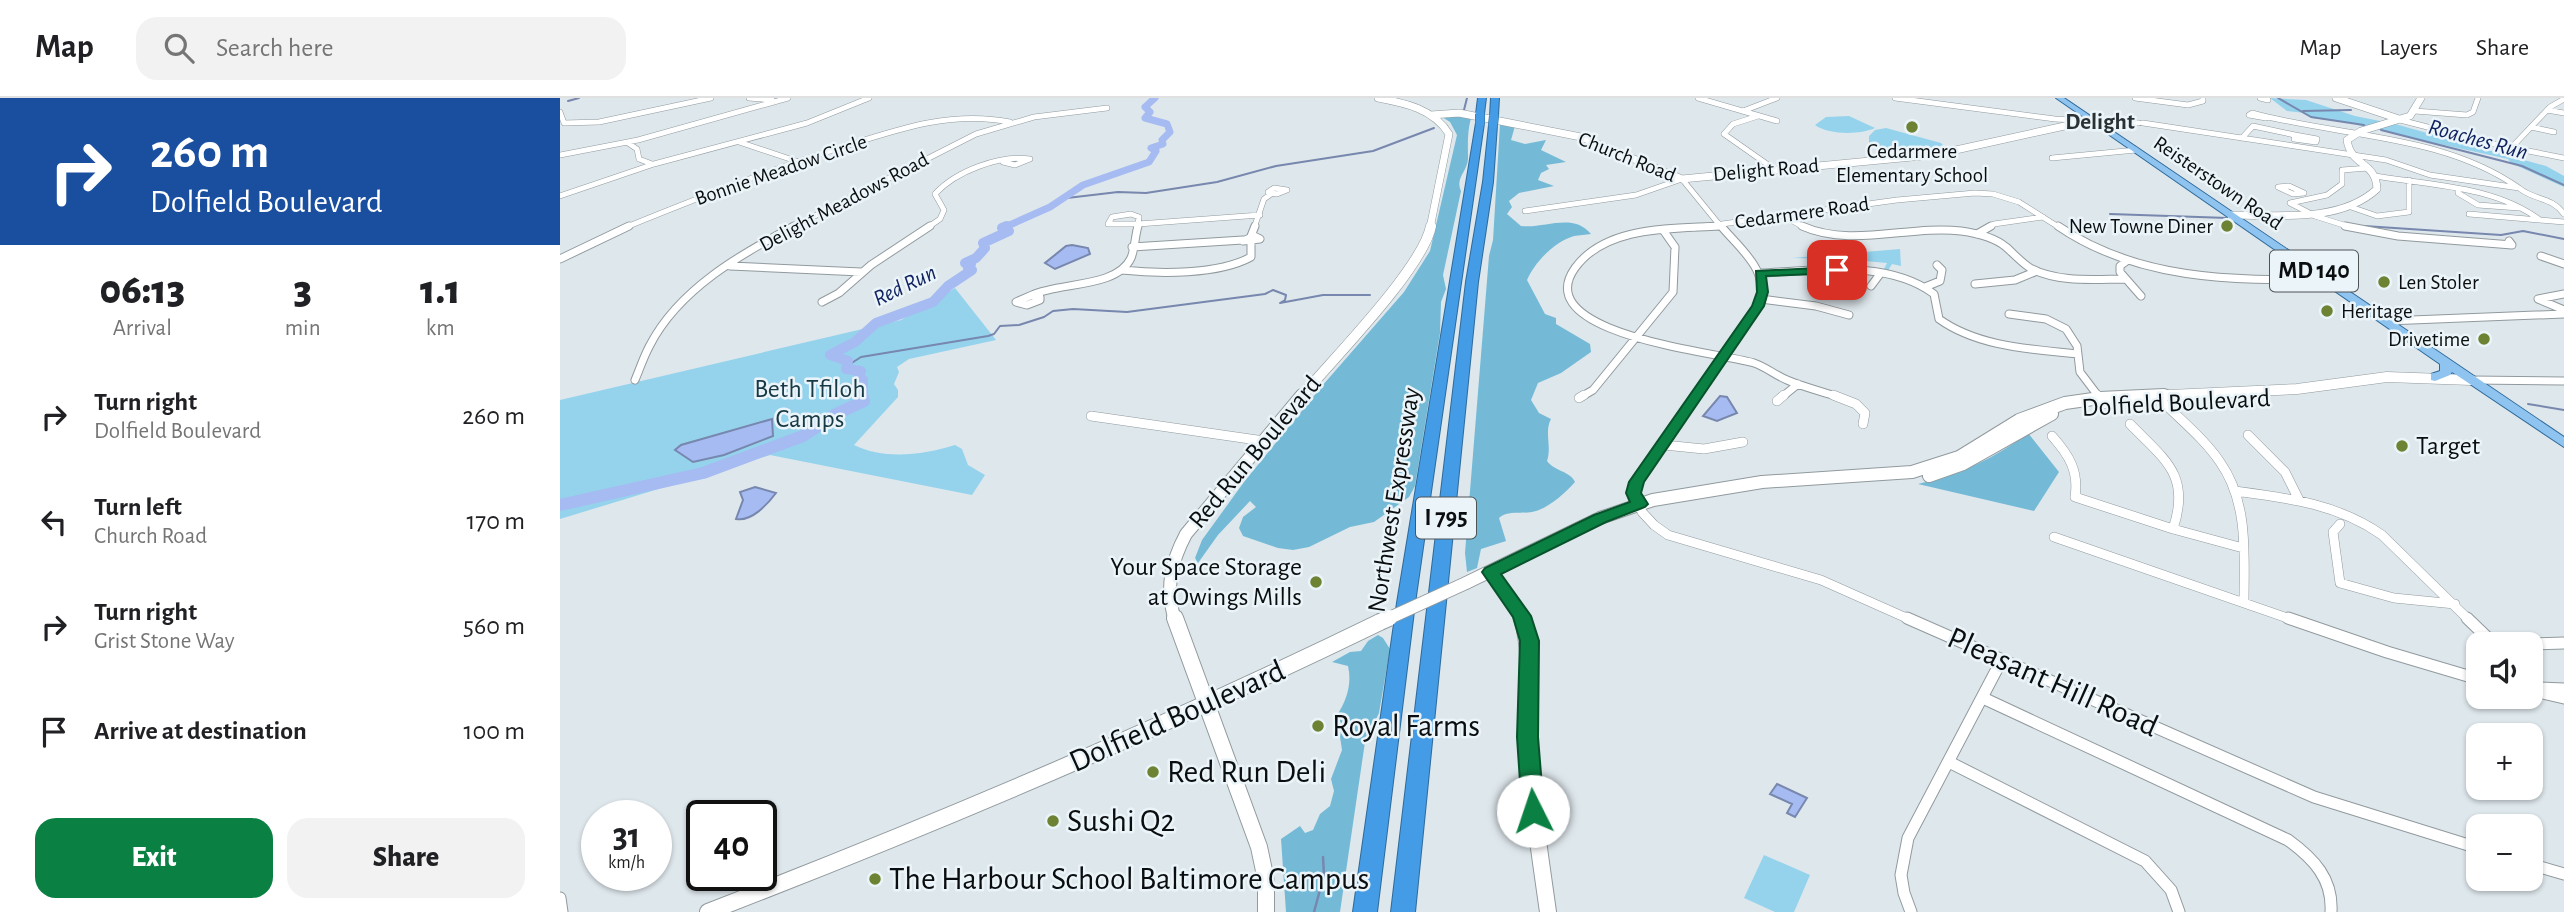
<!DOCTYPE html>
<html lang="en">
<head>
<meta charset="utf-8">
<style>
	body { margin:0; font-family:"Alegreya Sans",sans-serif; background:#f2f2f2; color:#202124; height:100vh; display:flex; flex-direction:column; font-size:26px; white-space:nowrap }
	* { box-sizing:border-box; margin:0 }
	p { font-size:23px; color:#757577 }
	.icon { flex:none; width:38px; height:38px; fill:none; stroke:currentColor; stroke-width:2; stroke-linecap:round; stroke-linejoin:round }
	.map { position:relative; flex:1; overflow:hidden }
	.panel { display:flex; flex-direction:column; background:#fff; width:560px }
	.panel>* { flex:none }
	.top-card { background:#1a4fa0; color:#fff; overflow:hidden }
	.controls { position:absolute; left:1906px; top:534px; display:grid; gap:14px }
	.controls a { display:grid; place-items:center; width:77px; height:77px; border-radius:14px; background:#fff; box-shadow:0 2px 5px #0004; font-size:35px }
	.speed { position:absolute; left:21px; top:702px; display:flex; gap:14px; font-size:35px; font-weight:700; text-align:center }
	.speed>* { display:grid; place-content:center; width:91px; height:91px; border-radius:50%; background:#fff; box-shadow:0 2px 5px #0004; line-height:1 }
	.speed small { font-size:18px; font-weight:400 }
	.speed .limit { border:4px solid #111; border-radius:10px; background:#fff; color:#111 }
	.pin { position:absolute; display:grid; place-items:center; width:60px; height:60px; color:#fff; margin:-30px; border-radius:14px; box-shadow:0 4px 10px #0006 }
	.me { position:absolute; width:77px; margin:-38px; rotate:356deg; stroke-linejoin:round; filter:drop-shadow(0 0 5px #0008) }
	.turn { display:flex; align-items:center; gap:24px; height:147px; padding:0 35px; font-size:32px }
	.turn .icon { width:91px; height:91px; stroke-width:2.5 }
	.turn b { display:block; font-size:49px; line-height:60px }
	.eta { display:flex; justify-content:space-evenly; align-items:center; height:119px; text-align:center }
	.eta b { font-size:42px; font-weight:800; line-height:49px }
	.primary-button { display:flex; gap:14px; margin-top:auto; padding:14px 35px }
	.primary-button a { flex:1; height:80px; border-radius:21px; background:#0b8043; color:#fff; font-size:28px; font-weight:800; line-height:80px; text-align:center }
	.primary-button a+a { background:#f2f2f2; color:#202124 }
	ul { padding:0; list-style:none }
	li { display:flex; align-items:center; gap:21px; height:105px; padding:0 35px }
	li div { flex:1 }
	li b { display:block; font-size:26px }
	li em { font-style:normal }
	header { display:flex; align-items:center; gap:42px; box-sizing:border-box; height:98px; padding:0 35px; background:#fff; border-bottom:2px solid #e0e0e0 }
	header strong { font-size:33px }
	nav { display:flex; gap:38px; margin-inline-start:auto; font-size:24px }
	.search { width:490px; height:63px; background:#f2f2f2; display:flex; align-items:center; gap:18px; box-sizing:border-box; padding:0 24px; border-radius:21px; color:#757577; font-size:26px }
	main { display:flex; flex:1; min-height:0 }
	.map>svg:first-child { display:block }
	.green { fill:#95d3ed }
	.forest { fill:#74bad6 }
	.water { fill:#a5bbf1; stroke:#7787ae; stroke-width:2 }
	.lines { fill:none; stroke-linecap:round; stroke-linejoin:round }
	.stream-far1 { stroke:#7787ae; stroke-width:2 }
	.stream { stroke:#7787ae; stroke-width:2.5 }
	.river-far2 { stroke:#a5bbf1; stroke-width:7 }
	.river-far1 { stroke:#a5bbf1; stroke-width:10 }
	.river { stroke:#a5bbf1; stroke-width:12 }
	.street-far3-casing { stroke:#919a9e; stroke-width:6 }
	.street-far2-casing { stroke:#919a9e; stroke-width:9 }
	.street-far1-casing { stroke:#919a9e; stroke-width:10 }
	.street-casing { stroke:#919a9e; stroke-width:13 }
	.secondary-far3-casing { stroke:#919a9e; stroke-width:8 }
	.secondary-far2-casing { stroke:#919a9e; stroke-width:11 }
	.secondary-far1-casing { stroke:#919a9e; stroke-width:14 }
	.secondary-casing { stroke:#919a9e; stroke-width:18 }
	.primary-casing { stroke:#2f6a9a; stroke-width:2 }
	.highway-casing { stroke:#2f6a9a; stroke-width:2 }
	.street-far3 { stroke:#fff; stroke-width:5 }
	.street-far2 { stroke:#fff; stroke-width:7 }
	.street-far1 { stroke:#fff; stroke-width:9 }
	.street { stroke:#fff; stroke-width:11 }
	.secondary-far3 { stroke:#fff; stroke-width:7 }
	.secondary-far2 { stroke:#fff; stroke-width:10 }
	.secondary-far1 { stroke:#fff; stroke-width:12 }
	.secondary { stroke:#fff; stroke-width:16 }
	.primary { fill:#8ec4ef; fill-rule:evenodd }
	.highway { fill:#439ce5; fill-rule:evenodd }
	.secondary-bridge-far1-casing { stroke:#919a9e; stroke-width:14; stroke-linecap:butt }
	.secondary-bridge-casing { stroke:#919a9e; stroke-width:18; stroke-linecap:butt }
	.highway-bridge-casing { stroke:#2f6a9a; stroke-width:10; stroke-linecap:butt }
	.secondary-bridge-far1 { stroke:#fff; stroke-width:12 }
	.secondary-bridge { stroke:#fff; stroke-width:16 }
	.highway-bridge { stroke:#439ce5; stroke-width:9 }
	.route { fill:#0b8043; stroke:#07532c; stroke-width:2 }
	.poi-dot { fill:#6e8233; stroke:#ebf5f9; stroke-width:2.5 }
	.labels { text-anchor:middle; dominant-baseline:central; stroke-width:5; stroke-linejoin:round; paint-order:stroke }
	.far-poi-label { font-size:21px; fill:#0b0e10; stroke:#ebf5f9; text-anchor:end }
	.far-street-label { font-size:21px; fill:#0b0e10; stroke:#ebf5f9 }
	.far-neighbourhood-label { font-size:23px; font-weight:bold; fill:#2a3134; stroke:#ebf5f9 }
	.far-water-label { font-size:23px; font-style:italic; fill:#112260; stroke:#ebf5f9 }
	.shield { fill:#ebf5f9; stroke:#4e5356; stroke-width:2 }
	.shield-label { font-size:24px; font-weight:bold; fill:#0b0e10 }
	.park-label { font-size:26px; fill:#173845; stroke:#ebf5f9 }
	.street-label { font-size:26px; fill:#0b0e10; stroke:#ebf5f9 }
	.poi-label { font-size:26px; fill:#0b0e10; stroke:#ebf5f9; text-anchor:start }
	.near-street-label { font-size:32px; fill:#0b0e10; stroke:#ebf5f9 }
	.near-poi-label { font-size:32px; fill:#0b0e10; stroke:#ebf5f9; text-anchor:start }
</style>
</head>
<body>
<header>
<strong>Map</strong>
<div class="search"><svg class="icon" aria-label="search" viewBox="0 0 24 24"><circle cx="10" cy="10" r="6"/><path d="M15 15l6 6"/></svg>Search here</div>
<nav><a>Map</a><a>Layers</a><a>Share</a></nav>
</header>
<main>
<section class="panel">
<div class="top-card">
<div class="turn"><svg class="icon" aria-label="right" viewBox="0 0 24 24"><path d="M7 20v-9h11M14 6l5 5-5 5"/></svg><div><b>260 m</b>Dolfield Boulevard</div></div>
</div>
<div class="eta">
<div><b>06:13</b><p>Arrival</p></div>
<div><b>3</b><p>min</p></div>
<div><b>1.1</b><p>km</p></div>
</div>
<ul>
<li><svg class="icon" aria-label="right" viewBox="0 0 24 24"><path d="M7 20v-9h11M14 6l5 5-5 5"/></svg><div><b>Turn right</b><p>Dolfield Boulevard</p></div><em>260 m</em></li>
<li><svg class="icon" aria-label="left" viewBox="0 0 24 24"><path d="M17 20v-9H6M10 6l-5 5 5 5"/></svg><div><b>Turn left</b><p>Church Road</p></div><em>170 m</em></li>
<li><svg class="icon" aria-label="right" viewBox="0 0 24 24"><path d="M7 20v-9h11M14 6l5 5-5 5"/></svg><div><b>Turn right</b><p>Grist Stone Way</p></div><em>560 m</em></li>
<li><svg class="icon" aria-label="arrive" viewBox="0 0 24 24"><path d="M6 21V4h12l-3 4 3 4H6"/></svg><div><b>Arrive at destination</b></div><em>100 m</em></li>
</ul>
<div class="primary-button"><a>Exit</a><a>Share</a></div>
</section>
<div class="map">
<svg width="2004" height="814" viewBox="0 0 2004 814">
	<rect width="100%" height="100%" fill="#dee7ec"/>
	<path class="green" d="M1710,0L1746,2L1795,18L1835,26L1986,68L2004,78V89L1951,65L1948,61L1843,38C1828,32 1814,32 1798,27L1800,26L1752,20L1745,15L1727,13Z
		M1289,18L1315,30C1299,37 1269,37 1255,27L1266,19Z
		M1326,30L1381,45L1383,47C1365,55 1327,55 1309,45V38L1315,32Z
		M1340,151L1341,168L1332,166L1326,176L1322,175L1327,165L1284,161L1232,160Z
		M395,190L436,242L349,261L337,269L339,274L334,286L338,292V299L294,347C324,362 363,357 395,347L402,351L408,367L425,377L412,397L210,357L0,421V302L341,222Z
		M1204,757L1250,777L1234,814H1215L1184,800Z"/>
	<path class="forest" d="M887,16L911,20C907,35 908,46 908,61C907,74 895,80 901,93L883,177L886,191L881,204L880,235L855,388L849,399L814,424L790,429L749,449L733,452L718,450L683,438L679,430L683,419L696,409L690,403L658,437L638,465L635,460L642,442L684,384L762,288L844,194L870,153L897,37L890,24L882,19Z
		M940,26L955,28L951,42L965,46L986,42L981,52L1006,64L986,67L989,71L981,75L978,82L994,88L959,95L949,103L952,109L947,116L961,128C984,131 1013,114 1031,136C1026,137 1019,137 1014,138C994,144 975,164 967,182L985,216L996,220V226L1030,246L1031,254L1001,275L978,285L971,302L979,315L991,321C984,334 992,348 987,363C994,373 1010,373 1015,384C1004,396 988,411 972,414C961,416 947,412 939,420L946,443L921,451L917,470L907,474L905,455L929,158L933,142Z
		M1468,335L1499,374L1474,413L1358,386C1400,376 1434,361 1468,335Z
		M818,537L823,540L830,551L819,615L805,644L780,814H726L721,741L740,728L745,735L753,732L760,716L770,708L774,693L771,681L782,652L780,639L782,627L777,617C787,602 792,585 788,568L772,564L790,554L801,553L808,543Z"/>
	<path class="water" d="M512,147L528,150L530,156L495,171L485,165L506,148Z
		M1160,298L1167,299L1177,315L1157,323L1143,318Z
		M212,321L213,338L164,357L133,364L115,352L121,347Z
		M195,389L216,395C207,407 191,424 176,421L183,402L180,394Z
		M1217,686L1247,700L1235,719L1227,715L1232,706L1210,696Z"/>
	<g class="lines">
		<path class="stream-far1" d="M1718,0L1751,19L1804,27
			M8,3L19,0
			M904,12L907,0
			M1743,13L1791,12
			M1821,32L1962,68L2004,87
			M507,100L558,94L586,95L657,84L716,68L813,53L874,30
			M1550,116L1668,120
			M1804,128L1941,137L1963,133L2004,141
			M287,268L301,259L428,238L434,236L440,228L459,227L484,219L493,213L513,211L567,214L705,196L713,192L726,197L725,202L720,205L763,197H810
			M1968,306L2004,312"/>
		<path class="stream" d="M754,814L764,777L763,759"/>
		<path class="river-far2" d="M443,130L490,109L523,87L589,64L596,53L591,50L603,46L602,42L610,34L607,26L585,20L590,14L585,9L595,0"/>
		<path class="river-far1" d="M303,299V282L298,280L301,273L286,271L288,263L270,257L295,244L316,225L373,204L388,188L412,172L408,170L411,166L405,165L416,160L425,150L423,145L449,133L442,130L447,128"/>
		<path class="river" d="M0,407L143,375L243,338L276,316L304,303L302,297"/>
		<defs>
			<path id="street-far3" d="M189,0L212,2
				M1138,0L1217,23
				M1335,0L1495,21L1579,25
				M1575,0L1628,7L1643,3V0
				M1700,0L1708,2
				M1987,12L2004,15
				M1183,13L1217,0
				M1855,13L1907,17L1913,14L1918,0
				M0,14L4,25L39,24L151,0
				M1198,18L1173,26L1164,36L1214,71
				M1840,22L1938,47L2004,60
				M1583,25L1826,62L1870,77L1959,90C1883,36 1780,39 1692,15L1689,17L1706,20
				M1971,29L1994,34
				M1735,37L1757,41L1756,44L1734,41Z
				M1682,40L1693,28L1735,37
				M179,44L236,63
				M68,45L77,51L79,61L92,66
				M1952,49L1990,9L2004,1
				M0,57L78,42L228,0
				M1492,60L1576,52
				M1815,78C1870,87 1935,88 1980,122
				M1729,88L1744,95L1733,96L1718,89Z
				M714,90L727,92L717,96L708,94Z
				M1959,90C1975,103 1991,98 2004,116
				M1898,91V95L1918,107L1959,110
				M0,98L94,66L247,25L309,0
				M1788,108L1817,118L1849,114V82
				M965,113L1076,97L1122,81L1162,130
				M571,116L579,119L578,126H548L552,119Z
				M1909,116L2004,124
				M1224,118L1245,130
				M578,126L700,117
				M64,130C135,101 206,73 279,50C336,32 390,12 450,24
				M231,130L416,36L474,19L547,10
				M367,130L380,121L384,112L375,96C396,73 439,57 470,61L455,67L443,64
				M577,130L578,126
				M694,130L704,101L711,96
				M1133,130L1337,102L1415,95L1433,96L1459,104L1500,130
				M1428,130L1434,126L1483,119
				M1793,130L1755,118L1730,105L1767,97L1782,86V72L1809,70"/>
			<path id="street-far2" d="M1159,128C1113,131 1046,127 1015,170C967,237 1163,255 1194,265C1206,269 1215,277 1227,282C1243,289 1261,293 1278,299
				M1242,128C1291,150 1349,127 1401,133C1416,135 1434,139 1446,149C1454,156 1461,164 1470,170C1498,185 1535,181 1565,181
				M1498,128C1577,182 1672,183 1765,181
				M1785,128L1838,138L1952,147L1949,143
				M1417,136L1431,128
				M691,138L695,128
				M694,138L700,141L683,143Z
				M572,149L683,142
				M1981,158L2004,166
				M0,161L69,128
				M1568,162L1560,168V174L1581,198
				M170,168L301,174
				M562,172C599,176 658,177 691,159V144
				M1200,175C1255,173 1327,161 1374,196L1379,221C1418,249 1471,251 1517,256
				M1415,186L1455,182L1477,173
				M1311,188L1320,176
				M1365,189L1380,183L1382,172L1377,167
				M2004,196L1978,201L2004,212
				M472,197C500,184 557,190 571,160C575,150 575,138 578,128
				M472,197L480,199V202L467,207L456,204Z
				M1201,201L1256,208L1289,217
				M262,204L279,195L311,167L370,128
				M1449,216L1486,221L1506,231L1517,248L1520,274L1539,299
				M1827,223L2004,216
				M75,282C80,270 84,258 90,247C119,191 181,156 234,128
				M1911,282L2004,283
				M1021,299L1033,292L1113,194L1115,149L1103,132
				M1135,299L1197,208C1212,174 1182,153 1161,128
				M1222,299L1238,286"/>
			<path id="street-far1" d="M1136,297L1073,390L1082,414L1094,427L1108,437L1261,482L1351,522
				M1273,297L1296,306L1305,315L1303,326
				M1537,297L1544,306
				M1597,298C1618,320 1643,339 1660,364C1689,405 1684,458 1684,505
				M1019,300L1024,297
				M1217,303L1224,297
				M531,318L704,343
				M1570,326C1605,362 1631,377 1613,431
				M1688,337L1725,374L1739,402
				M1492,338C1509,357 1519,373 1515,399L1613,431L1683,450
				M1104,347L1144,351L1183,344
				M1675,393C1728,400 1778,406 1822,437L1909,522
				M1780,426L1773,434L1780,485L1834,500L1895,506
				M1494,439L1733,522"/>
			<path id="street" d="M1347,520L1754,699L1918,750
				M1728,520L1827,554L1918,581
				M1907,520L1934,546
				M1970,546L2004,545
				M1978,590L2004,591
				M1970,592L2004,600
				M1423,600L1728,742C1754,761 1773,781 1771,814
				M1389,664L1585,763L1611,792L1619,814
				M1970,766L2004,776
				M0,800L2,814
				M1351,814L1344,795L1341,777L1348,740L1438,569"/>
			<path id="secondary-far3" d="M818,0C845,5 874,11 889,36L870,130
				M1776,0L1839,21
				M871,17L899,15L1021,39L1122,81L1373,57L1532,22
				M1671,117C1718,117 1780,125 1817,91C1816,63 1791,69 1787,42L1801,33L1850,18L1861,0"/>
			<path id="secondary-far2" d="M741,299C772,262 863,170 871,128
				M1566,299L1737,291L1827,279L1911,282"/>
			<path id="secondary-far1" d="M1369,378L1403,366L1492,316
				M931,474L962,522
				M906,485L1040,420L1093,402L1202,384L1352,374L1399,359L1459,322L1505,305L1540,300L1604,297
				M615,522C605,491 611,464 626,436L742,297"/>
			<path id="secondary" d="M615,520L699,749L706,782V814
				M962,520C974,560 966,601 968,643C971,700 980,757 988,814
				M148,814C376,726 600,631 820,524"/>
			<path id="primary" d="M1496,0H1504L2004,339V349L1892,274L1890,277L1875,283L1871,282V276L1880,273V266Z"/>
			<path id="highway" d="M918,0H926L924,16L920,18L916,16Z
				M931,0H939L938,18L934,20L930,18Z
				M920,22L924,25L855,505L817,814H793L837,505L916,25Z
				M933,24L937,27L933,84L918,184L855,814H831L906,184L923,84L929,27Z"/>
		</defs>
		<use href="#street-far3" class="street-far3-casing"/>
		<use href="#street-far2" class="street-far2-casing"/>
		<use href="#street-far1" class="street-far1-casing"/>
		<use href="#street" class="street-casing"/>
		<use href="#secondary-far3" class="secondary-far3-casing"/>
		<use href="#secondary-far2" class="secondary-far2-casing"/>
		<use href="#secondary-far1" class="secondary-far1-casing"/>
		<use href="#secondary" class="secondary-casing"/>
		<use href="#primary" class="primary-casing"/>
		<use href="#highway" class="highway-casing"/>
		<use href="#street-far3" class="street-far3"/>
		<use href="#street-far2" class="street-far2"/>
		<use href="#street-far1" class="street-far1"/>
		<use href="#street" class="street"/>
		<use href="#secondary-far3" class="secondary-far3"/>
		<use href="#secondary-far2" class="secondary-far2"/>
		<use href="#secondary-far1" class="secondary-far1"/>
		<use href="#secondary" class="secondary"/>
		<use href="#primary" class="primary"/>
		<use href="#highway" class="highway"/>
		<defs>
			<path id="secondary-bridge-far1" d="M825,522L906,485"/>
			<path id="secondary-bridge" d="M820,524L829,520"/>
			<path id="highway-bridge" d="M920,16V25
				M933,27L934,18"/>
		</defs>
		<use href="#secondary-bridge-far1" class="secondary-bridge-far1-casing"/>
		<use href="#secondary-bridge" class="secondary-bridge-casing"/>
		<use href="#highway-bridge" class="highway-bridge-casing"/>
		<use href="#secondary-bridge-far1" class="secondary-bridge-far1"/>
		<use href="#secondary-bridge" class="secondary-bridge"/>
		<use href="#highway-bridge" class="highway-bridge"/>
	</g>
	<path class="route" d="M1277,169L1283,172L1281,175L1206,178L1208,194L1204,208L1084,384L1081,395L1088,406L1085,409L1046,424L941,476L971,518L979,543L978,639L984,713L981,719L973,722L965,719L962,713L957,639L960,543L953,519L922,474L925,470L1034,417L1070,404L1066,395L1069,384L1192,208L1197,194L1196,173Z"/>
	<g class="poi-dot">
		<circle cx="1352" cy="29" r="7"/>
		<circle cx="1667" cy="128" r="7"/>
		<circle cx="1824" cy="184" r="7"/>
		<circle cx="1767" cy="213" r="7"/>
		<circle cx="1924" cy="241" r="7"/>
		<circle cx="1842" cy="348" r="7"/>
		<circle cx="756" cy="484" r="7"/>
		<circle cx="758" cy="628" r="7"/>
		<circle cx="593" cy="674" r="7"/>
		<circle cx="493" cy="723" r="7"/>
		<circle cx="315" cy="781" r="7"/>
	</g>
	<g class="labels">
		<g class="far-poi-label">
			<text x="1352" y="53" text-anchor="middle">Cedarmere<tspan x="1352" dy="24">Elementary School</tspan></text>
			<text x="1653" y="128">New Towne Diner</text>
			<text x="1838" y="184" text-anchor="start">Len Stoler</text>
			<text x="1781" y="213" text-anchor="start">Heritage</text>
			<text x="1910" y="241">Drivetime</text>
		</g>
		<g class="far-street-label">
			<text transform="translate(1067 59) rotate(22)">Church Road</text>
			<text transform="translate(221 72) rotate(-19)">Bonnie Meadow Circle</text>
			<text transform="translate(1206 72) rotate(-5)">Delight Road</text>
			<text transform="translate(1658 85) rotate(34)">Reisterstown Road</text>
			<text transform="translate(284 104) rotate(-28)">Delight Meadows Road</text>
			<text transform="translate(1242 115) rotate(-8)">Cedarmere Road</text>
		</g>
		<g class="far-neighbourhood-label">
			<text x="1540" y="24">Delight</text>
		</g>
		<g class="far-water-label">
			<text transform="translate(1918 42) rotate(15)">Roaches Run</text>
			<text transform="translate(345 188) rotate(-26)">Red Run</text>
		</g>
		<g class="shield">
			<rect x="1710" y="152.5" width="88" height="41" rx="5"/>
			<rect x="856" y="399.5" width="60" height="41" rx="5"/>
		</g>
		<g class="shield-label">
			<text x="1754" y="173">MD 140</text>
			<text x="886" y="420">I 795</text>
		</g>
		<g class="park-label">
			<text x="250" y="291">Beth Tfiloh<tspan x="250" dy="30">Camps</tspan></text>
		</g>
		<g class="street-label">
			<text transform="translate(1616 305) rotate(-3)">Dolfield Boulevard</text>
			<text transform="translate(695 354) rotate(-50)">Red Run Boulevard</text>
			<text transform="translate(834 402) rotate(-81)">Northwest Expressway</text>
		</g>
		<g class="poi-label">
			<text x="1856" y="348">Target</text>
			<text x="742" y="469" text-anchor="end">Your Space Storage<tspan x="742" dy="30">at Owings Mills</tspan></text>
		</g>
		<g class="near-street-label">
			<text transform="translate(1493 584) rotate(24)">Pleasant Hill Road</text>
			<text transform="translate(617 618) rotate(-24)">Dolfield Boulevard</text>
		</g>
		<g class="near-poi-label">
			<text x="772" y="628">Royal Farms</text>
			<text x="607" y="674">Red Run Deli</text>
			<text x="507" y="723">Sushi Q2</text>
			<text x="329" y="781">The Harbour School Baltimore Campus</text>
		</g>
	</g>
</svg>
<div class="controls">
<a><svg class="icon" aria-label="sound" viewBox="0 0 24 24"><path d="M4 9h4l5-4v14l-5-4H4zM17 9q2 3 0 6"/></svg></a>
<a>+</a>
<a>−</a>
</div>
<div class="speed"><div>31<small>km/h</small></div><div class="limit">40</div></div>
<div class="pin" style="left:1277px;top:172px;background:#d93025"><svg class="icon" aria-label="arrive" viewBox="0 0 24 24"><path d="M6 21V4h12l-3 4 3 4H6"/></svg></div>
<svg class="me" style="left:973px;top:713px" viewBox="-20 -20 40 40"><circle r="19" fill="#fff"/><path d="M0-13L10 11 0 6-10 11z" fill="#0b8043"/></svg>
</div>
</main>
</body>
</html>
